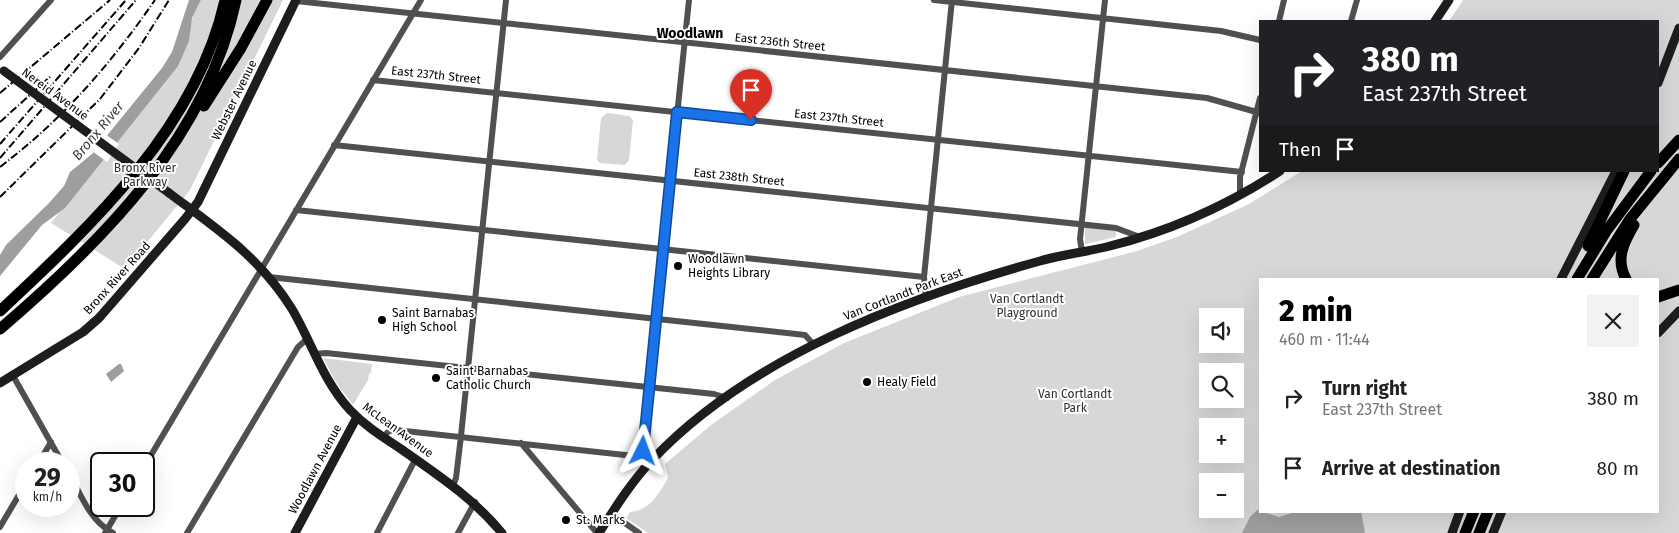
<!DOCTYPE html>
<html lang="en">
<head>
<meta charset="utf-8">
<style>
	body { margin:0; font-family:"Fira Sans",sans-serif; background:#f2f2f2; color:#222; height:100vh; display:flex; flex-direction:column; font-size:19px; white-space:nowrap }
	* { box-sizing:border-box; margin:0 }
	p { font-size:16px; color:#767676 }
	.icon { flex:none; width:28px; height:28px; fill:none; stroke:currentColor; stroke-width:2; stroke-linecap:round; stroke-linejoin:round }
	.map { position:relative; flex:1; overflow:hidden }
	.panel { position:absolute; left:1259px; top:278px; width:400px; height:235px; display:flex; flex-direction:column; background:#fff; border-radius:0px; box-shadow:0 5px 20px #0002 }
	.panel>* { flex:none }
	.guide { position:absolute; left:1259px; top:20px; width:400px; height:152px; border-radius:0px; box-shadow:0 5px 20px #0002; background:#202124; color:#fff; overflow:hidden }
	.fabs { position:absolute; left:1199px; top:308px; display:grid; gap:10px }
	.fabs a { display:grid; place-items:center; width:45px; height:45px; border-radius:0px; background:#fff; box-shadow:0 5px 20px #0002; font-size:25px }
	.speed { position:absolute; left:15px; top:452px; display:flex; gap:10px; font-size:25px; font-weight:700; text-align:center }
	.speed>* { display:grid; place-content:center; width:65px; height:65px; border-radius:50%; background:#fff; box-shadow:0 5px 20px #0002; line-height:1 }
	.speed small { font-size:12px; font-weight:400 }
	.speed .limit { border:2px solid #111; border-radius:8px; background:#fff; color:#111 }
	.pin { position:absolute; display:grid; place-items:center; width:42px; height:42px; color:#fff; margin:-51px -21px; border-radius:50% 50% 50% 0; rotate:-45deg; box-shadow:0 0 5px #0007 }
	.pin .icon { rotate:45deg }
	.me { position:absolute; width:55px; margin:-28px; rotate:3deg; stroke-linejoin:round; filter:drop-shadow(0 0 4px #0008) }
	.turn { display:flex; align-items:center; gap:18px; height:105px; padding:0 20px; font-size:22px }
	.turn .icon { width:65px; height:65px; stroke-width:2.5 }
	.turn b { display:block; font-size:35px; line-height:42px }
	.then { display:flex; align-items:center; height:48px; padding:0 20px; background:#0003; gap:10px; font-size:19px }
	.round { display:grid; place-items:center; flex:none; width:52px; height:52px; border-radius:0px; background:#f2f2f2 }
	.summary { display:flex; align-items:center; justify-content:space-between; height:85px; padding:0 20px }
	h1 { font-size:30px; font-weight:800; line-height:38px; color:#000 }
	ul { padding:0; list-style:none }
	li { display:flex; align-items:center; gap:15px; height:70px; padding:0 20px }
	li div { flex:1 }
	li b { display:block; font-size:19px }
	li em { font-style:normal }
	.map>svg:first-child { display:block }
	.green { fill:#d7d7d7; fill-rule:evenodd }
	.water { fill:#9e9e9e }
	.pier { fill:#fff }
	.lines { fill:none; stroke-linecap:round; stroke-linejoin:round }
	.highway-casing { stroke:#dbdbdb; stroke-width:12 }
	.street { stroke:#505050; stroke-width:6 }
	.secondary { stroke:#1d1d1d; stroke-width:9 }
	.highway { stroke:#000; stroke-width:11 }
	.rail { stroke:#000; stroke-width:2; stroke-dasharray:8 2.5 1 2.5; stroke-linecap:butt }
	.secondary-bridge { stroke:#1d1d1d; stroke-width:9 }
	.route-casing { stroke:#114b97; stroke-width:12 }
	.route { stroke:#1a73e8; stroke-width:9 }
	.poi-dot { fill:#000; stroke:#fff; stroke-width:2 }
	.labels { text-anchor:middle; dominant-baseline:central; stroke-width:4; stroke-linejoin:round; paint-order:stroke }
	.street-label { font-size:12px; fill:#000; stroke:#fff }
	.park-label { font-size:12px; fill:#2e2e2e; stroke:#fff }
	.poi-label { font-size:12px; fill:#000; stroke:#fff; text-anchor:start }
	.neighbourhood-label { font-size:14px; font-weight:bold; fill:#000; stroke:#fff }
	.water-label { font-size:14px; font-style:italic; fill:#3f3f3f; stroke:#fff }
</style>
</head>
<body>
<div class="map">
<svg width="1679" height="533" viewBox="0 0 1679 533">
	<rect width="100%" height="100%" fill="#fff"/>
	<path class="green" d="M201,0H283L190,190L125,269L51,223L181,59L193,16Z
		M1463,0H1679V533H648L626,518L630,512C649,511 659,494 668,478L665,464L711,425L775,380L844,343L959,297L1137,251L1177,237L1249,204L1302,171H1658V21H1449ZM1260,279H1658V511H1260ZM1208,316H1235V344H1208ZM1208,371H1235V399H1208ZM1208,426H1235V454H1208ZM1208,481H1235V509H1208Z
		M607,113L629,116L633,120L629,160L625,165L600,163L597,160L601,118Z
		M1085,226L1116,230V237L1085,244Z
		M323,358L372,364L371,373L369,374L368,380L353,405L337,384Z"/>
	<path class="water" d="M189,0H201L192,18L189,41L178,66L65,208L42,225L0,276V255L6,245L49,203L64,186L70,172L92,154L162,68L172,52Z
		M119,364H121L124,371L111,382L106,374Z
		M1257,510L1279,517L1298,511H1361L1365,533H1242L1250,517Z"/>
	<path class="pier" d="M105,134L119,144L107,162L92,151Z"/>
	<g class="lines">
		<defs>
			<path id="highway" d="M204,106L241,48L267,0
				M1658,163L1679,140
				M1588,246L1624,171
				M1577,279L1607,230L1651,171
				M1592,279L1630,219L1679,159
				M1626,279C1615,259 1624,242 1634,225
				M1658,297L1679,290
				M0,311C92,225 197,127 225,0
				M0,329C103,241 207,137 236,0
				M1465,533L1474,511
				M1479,533L1488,511"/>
		</defs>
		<use href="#highway" class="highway-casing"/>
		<path class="street" d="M934,0L1221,31L1260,40
			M296,1L1207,98L1260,113
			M1279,21L1284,0
			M1351,21L1357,0
			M0,57L51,0
			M373,80L1242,172
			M334,145L1116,228L1140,237
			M1240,195V177L1260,98
			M296,210L924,277
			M1082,252L1080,239L1105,0
			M269,277L805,335L814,345
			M926,296L924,277L952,0
			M314,354L326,353L714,394L727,398
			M12,374L63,464
			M383,437L389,431L396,430L634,456L648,459
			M521,443L597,533
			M651,461L643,451V444L689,0
			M38,464L51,442
			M144,467L421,0
			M69,473C81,495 90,521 113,533
			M453,486L456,478L461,436L506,0
			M612,514L639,533
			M0,527L26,483
			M105,533L121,506
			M187,533L298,347L307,339
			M377,533L415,460
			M458,533L475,502"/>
		<path class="secondary" d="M1435,21L1449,0
			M1658,83L1679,28
			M169,193C217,229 260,257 292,309C312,343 323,381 350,410C365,426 383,437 401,449C438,475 473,498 502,533
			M1561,279L1616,171
			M1658,333L1679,311
			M0,383L83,332L99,318L185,219L198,202L296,0
			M295,533L357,417
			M599,533C615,508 632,481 653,459C751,356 906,298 1040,261C1063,254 1087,252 1110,246C1170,231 1228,205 1280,171
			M1452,533L1460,511
			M1493,533L1502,511"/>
		<use href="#highway" class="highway"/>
		<path class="rail" d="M0,93L110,0
			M0,122L52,75
			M0,144L126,0
			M0,158L136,0
			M0,167C63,119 110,65 155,0
			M0,197L100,99L139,48L169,0"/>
		<path class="secondary-bridge" d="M4,71L169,193"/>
	</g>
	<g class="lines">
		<defs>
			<path id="route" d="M643,451L677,112L751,120"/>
		</defs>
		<use href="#route" class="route-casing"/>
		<use href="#route" class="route"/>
	</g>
	<g class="poi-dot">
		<circle cx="678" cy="266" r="5"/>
		<circle cx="382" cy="320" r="5"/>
		<circle cx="436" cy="378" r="5"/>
		<circle cx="867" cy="382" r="5"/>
		<circle cx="566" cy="520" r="5"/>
	</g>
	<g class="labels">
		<g class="street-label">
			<text transform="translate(780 42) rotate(6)">East 236th Street</text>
			<text transform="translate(436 75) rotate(6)">East 237th Street</text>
			<text transform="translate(55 94) rotate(36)">Nereid Avenue</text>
			<text transform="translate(234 100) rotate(-64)">Webster Avenue</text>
			<text transform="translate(839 118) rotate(6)">East 237th Street</text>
			<text transform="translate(739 177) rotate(6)">East 238th Street</text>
			<text transform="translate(117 278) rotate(-48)">Bronx River Road</text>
			<text transform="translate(903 294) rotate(-21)">Van Cortlandt Park East</text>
			<text transform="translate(398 430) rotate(36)">McLean Avenue</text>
			<text transform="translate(315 469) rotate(-62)">Woodlawn Avenue</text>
		</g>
		<g class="park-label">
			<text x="145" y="168">Bronx River<tspan x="145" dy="14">Parkway</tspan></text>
			<text x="1027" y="299">Van Cortlandt<tspan x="1027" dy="14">Playground</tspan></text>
			<text x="1075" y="394">Van Cortlandt<tspan x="1075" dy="14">Park</tspan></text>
		</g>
		<g class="poi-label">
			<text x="688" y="259">Woodlawn<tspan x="688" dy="14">Heights Library</tspan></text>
			<text x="392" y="313">Saint Barnabas<tspan x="392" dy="14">High School</tspan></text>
			<text x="446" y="371">Saint Barnabas<tspan x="446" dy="14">Catholic Church</tspan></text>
			<text x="877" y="382">Healy Field</text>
			<text x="576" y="520">St. Marks</text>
		</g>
		<g class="neighbourhood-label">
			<text x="690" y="33">Woodlawn</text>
		</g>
		<g class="water-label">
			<text transform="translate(98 131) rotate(-50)">Bronx River</text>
		</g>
	</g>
</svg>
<div class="fabs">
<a><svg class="icon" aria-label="sound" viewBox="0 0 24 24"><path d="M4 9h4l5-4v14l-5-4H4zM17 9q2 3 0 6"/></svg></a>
<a><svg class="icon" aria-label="search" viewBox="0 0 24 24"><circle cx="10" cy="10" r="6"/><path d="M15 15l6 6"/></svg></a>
<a>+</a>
<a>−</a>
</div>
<div class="speed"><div>29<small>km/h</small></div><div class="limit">30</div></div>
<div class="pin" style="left:751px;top:120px;background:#d93025"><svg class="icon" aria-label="arrive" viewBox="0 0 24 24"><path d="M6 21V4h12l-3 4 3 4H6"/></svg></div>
<svg class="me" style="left:643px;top:451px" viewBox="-20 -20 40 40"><path d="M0-17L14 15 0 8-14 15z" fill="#1a73e8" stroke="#fff" stroke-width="4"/></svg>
<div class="guide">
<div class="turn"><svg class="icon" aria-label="right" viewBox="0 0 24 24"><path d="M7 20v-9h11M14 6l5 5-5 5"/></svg><div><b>380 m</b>East 237th Street</div></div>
<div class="then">Then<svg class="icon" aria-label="arrive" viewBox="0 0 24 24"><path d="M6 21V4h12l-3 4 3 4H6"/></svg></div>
</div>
<section class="panel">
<div class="summary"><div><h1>2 min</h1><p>460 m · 11:44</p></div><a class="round"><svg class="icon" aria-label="close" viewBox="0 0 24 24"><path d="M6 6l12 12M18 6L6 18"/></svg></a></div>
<ul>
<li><svg class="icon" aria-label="right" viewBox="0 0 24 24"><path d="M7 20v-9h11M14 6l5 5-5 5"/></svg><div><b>Turn right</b><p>East 237th Street</p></div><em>380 m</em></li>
<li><svg class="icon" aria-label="arrive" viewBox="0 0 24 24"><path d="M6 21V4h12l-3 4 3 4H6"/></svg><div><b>Arrive at destination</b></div><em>80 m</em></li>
</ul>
</section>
</div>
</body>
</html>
